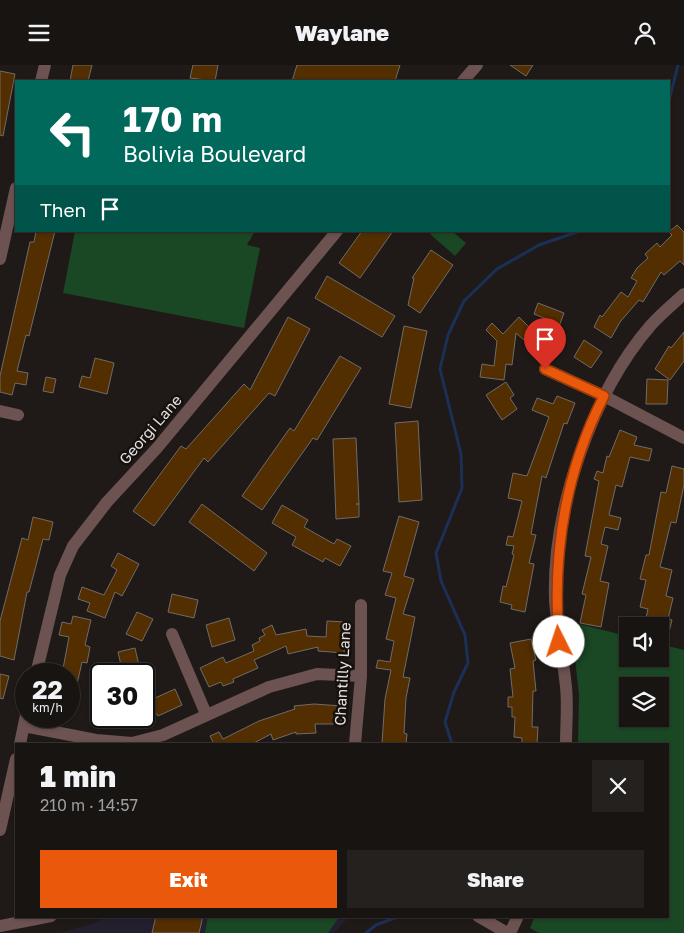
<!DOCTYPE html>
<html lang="en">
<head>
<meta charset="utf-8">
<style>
	body { margin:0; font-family:"Golos Text",sans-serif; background:#24211f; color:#f1f3f6; height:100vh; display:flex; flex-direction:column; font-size:19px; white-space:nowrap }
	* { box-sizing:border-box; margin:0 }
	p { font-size:16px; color:#9e9e9f }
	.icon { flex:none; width:28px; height:28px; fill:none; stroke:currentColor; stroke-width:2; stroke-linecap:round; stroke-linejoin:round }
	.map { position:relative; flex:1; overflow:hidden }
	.drawer { position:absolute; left:15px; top:678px; width:654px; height:175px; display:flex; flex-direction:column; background:#171411; border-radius:0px; box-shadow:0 1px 4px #0004,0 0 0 1px #363331 }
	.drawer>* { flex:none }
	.top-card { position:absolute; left:15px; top:15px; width:655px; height:152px; border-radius:0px; box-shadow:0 1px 4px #0004,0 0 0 1px #363331; background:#00695c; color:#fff; overflow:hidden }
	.controls { position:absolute; left:619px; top:552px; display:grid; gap:10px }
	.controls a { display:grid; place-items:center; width:50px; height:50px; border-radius:0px; background:#171411; box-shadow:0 1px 4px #0004,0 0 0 1px #363331; font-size:25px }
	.speed { position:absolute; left:15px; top:598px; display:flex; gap:10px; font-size:25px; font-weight:700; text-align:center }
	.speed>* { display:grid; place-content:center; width:65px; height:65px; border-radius:50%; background:#171411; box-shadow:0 1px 4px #0004,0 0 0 1px #363331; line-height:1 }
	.speed small { font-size:12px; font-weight:400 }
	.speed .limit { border:2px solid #111; border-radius:8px; background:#fff; color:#111 }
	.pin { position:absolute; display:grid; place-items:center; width:42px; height:42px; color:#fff; margin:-51px -21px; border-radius:50% 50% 50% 0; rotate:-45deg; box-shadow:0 0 5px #0007 }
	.pin .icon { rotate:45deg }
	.me { position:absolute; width:55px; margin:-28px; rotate:356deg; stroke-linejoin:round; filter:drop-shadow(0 0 4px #0008) }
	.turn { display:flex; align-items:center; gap:18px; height:105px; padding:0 25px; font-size:22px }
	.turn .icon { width:65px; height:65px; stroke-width:2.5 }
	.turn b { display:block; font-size:35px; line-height:42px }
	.then { display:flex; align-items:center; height:48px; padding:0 25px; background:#0003; gap:10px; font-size:19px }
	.round { display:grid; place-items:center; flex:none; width:52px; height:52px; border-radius:0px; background:#24211f }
	.head { display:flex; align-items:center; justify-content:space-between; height:85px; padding:0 25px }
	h1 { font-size:30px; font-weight:800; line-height:38px }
	.cta { display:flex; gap:10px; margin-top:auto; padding:10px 25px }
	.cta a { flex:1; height:58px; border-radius:0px; background:#ea580c; color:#fff; font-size:20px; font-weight:800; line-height:58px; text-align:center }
	.cta a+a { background:#24211f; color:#f1f3f6 }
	header { display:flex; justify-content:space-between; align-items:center; height:65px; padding:0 25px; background:#171411; font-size:22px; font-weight:800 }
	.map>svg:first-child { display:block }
	.education { fill:#231f2f }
	.green { fill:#1a4724; fill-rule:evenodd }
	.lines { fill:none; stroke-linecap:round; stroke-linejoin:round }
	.stream { stroke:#1b3057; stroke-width:3 }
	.building { fill:#532e01; stroke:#716b67 }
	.minor { stroke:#6c5251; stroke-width:12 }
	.route-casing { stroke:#983908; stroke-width:12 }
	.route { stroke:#ea580c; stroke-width:9 }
	.labels { text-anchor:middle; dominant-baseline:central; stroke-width:5; stroke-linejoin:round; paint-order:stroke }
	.street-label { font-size:15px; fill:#e5e1df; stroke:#16110e }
</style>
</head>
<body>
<header><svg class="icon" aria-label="menu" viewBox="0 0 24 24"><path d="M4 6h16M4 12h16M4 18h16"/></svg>Waylane<svg class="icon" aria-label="person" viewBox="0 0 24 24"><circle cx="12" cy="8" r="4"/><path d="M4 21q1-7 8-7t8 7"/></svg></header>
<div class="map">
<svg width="684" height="868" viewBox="0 0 684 868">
	<rect width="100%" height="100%" fill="#1f1a17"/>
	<path class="education" d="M108,851H350L334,868H59L92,859Z"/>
	<path class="green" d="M75,166H255L247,180L260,183L244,263L63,228Z
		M433,166H452L466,178L455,191L430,169Z
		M571,557L627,571L628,594H660V579L684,585V868H539L530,863L535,851H668V679H578L579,630ZM628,621H660V654H628Z
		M208,851H340L328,868H205Z"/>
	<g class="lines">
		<path class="stream" d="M669,36L678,0
			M452,679L445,657L454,627L468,598L465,570L441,516L436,488L462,423L461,389L440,304L448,270L464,236L497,204L539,180L580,166
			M366,868L376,860L400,851"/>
	</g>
	<path class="building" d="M73,0H92L88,16H70Z
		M193,0H218L215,16L190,13Z
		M297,0H400L395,16H292Z
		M510,0H533L526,11Z
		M0,6L15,9L3,71L0,70Z
		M677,160L684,167V200L680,196L664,210L661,207L643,237L639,235L620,257L611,273L594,262L600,250L602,252L621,227L628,232L637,216L631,213L637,203L648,193L645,189L657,178L660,182L672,170L669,167Z
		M36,166H55L29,271L26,270L17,306L28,308L26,320L15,318L12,330L0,327V311L30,177H34Z
		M362,166H393L360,213L339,198Z
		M431,185L453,200L420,248L408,240L414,213H412Z
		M327,211L395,251L382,272L315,233Z
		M538,238L564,248L557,267L545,263L549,255L534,249Z
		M288,252L310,264L275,331L269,328L208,397L204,393L154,461L133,446L181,381L186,384L244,319L250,325Z
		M519,252L533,266L524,275L516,268L512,300L506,299L504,315L480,312L482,299L494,301L497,276L486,265L492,258L503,269Z
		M404,261L427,266L411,343L389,339Z
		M684,267V296L670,315L655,304L669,281L671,283Z
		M584,275L602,287L591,303L574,292Z
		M340,291L361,303L317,375L313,373L262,445L242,431L290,363L294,366Z
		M95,293L114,298L107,329L79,322L82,311L90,313Z
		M46,312L56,314L53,328L43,326Z
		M647,314L668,315L667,339H646Z
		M506,317L514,330L510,333L517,344L502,355L486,330Z
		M557,331L575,338L567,359L564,358L546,413L542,411L531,469L536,470L529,498L534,499L525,547L511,544L512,540L500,537L503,521L506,522L514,490L512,489L514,481L506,480L508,471L513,472L522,436L508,433L513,408L527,411L549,352L532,345L537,333L553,339Z
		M418,356L422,435L399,437L395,358Z
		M620,365L637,372L634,380L652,384L649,396L630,392L622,422L616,420L609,450L621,453L618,465L605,462L601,479L608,481L600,516L609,518L601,562L580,558L586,530L582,529L591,492L585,491L599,416L594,414L597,406L603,408L607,391L609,392Z
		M356,373L359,439H356H359V452L336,454L333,374Z
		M672,401L684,404V420L676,458L671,457L660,502L672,505L666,531L673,533L668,554L672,555L663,591H660V561H644L648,544L640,542L646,515L640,514L646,490H649L661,427L666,428Z
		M202,439L267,488L254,506L189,457Z
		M282,440L308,455L304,462L334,479L337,474L351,481L340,501L325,493L323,497L292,480L296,472L272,458Z
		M399,451L419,457L404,511L414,514L403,549L415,552L403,612L410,613L406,633L404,668L407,669L406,679H391L382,678L385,634L391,605L376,603L378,595L390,597L394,576L386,574L396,533L385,530L392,508L383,506Z
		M33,452L53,457L49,475L43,474L29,527H27L14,595L0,591V556L22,473L28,475Z
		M118,488L139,499L122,531L115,527L105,553L87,546L90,538L78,534L82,522L104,530L117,505L111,501Z
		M172,529L198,535L194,553L168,547Z
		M137,547L153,554L142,576L126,569Z
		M73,551L91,555L85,580L90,582L87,598L82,597L72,641H69V609H62L69,572L59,570L62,557L71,559Z
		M229,553L235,575L212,582L206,560Z
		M327,556L346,557L344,588L318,586V582L288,589L286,581L254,595L258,603L233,614L234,617L223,621L221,617L209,622L200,603L223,592L226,598L254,586L252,580L260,576L259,573L265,570L262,565L272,560L276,570L306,564L307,571L326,572Z
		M531,574L536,595L533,596L536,626H533L532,662H538L537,679H522V673L514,672L515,652H512V642H508V632H513L510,604L515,603L510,578Z
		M135,583L140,605L123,609L118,587Z
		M0,609L9,611L3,634L0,633Z
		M175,624L182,640L158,651L157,649L144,651V638Z
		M314,639L342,641L341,659H315L316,668L296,669V667L273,675L271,669L252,679H214L210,671L219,667L223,674L259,656L295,644L294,641Z
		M156,851H203L199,868H152Z"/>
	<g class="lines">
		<path class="minor" d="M41,16L45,0
			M463,16L477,0
			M0,194L16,123
			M545,304L604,331L684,373
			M0,346L18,350
			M172,569L206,649
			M36,609L60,510L73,481L107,437L157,383L337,166
			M24,661L96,675L132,678L163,670L269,622L317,609L361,611
			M20,679L26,650
			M355,679L361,611V540
			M566,679C566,660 568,640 566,622C563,593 557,564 555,535C552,445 592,328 651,260C661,249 673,239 684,229
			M0,765L16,694
			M478,851L507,868
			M0,861L51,851
			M510,868L518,851"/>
	</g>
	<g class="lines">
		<defs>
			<path id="route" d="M545,304L604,331C565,407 552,492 559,577"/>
		</defs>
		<use href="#route" class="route-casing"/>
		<use href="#route" class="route"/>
	</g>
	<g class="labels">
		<g class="street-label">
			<text transform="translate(150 364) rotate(-49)">Georgi Lane</text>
			<text transform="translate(342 609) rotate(-87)">Chantilly Lane</text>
		</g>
	</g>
</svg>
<div class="controls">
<a><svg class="icon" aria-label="sound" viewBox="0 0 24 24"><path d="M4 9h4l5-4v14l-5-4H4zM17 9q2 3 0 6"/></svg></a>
<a><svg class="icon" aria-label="layers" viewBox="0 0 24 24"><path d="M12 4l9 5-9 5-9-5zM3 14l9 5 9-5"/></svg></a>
</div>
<div class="speed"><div>22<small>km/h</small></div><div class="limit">30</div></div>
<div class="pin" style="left:545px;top:304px;background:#d93025"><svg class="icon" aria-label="arrive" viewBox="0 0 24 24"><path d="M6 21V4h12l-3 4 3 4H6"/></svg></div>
<svg class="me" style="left:559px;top:577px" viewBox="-20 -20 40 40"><circle r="19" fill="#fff"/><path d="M0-13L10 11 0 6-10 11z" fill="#ea580c"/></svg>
<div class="top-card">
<div class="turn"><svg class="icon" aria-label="left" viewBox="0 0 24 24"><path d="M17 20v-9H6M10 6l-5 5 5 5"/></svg><div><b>170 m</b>Bolivia Boulevard</div></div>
<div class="then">Then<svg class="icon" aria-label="arrive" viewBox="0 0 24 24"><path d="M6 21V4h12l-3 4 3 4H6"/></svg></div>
</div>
<section class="drawer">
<div class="head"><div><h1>1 min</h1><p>210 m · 14:57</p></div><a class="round"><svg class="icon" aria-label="close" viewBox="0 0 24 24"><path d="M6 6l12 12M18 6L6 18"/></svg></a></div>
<div class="cta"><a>Exit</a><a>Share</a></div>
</section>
</div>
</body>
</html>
